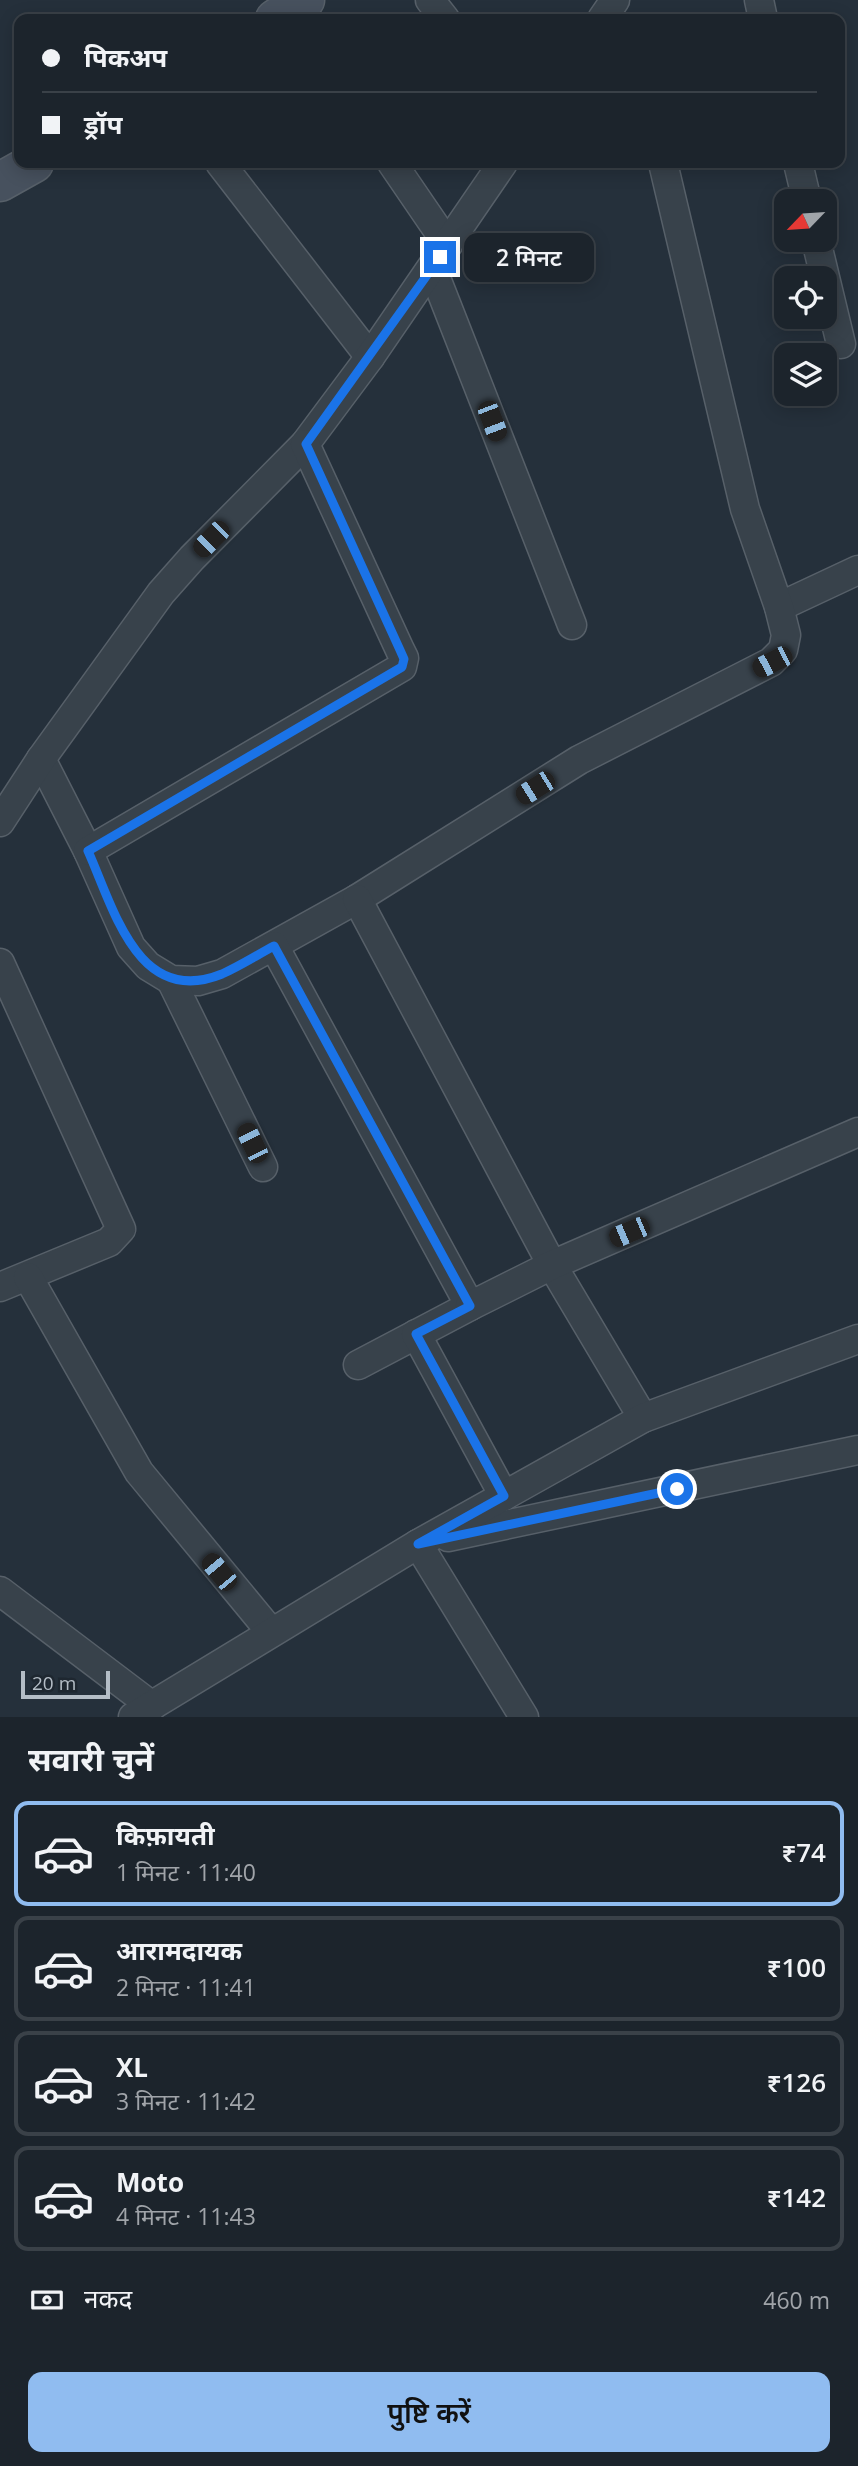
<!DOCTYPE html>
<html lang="hi">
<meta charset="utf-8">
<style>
body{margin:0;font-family:"Open Sans","Noto Sans Devanagari",sans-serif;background:#293038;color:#f1f3f6;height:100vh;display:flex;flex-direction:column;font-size:26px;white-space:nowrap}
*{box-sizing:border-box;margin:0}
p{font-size:23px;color:#a0a4a9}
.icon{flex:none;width:38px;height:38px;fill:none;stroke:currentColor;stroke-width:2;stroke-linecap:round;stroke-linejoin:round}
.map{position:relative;height:1717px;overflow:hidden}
.drawer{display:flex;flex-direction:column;background:#1c242c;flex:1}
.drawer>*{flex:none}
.hud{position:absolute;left:14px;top:14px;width:831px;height:154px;border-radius:14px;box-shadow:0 4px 18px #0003,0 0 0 2px #3a4148;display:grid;align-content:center;height:154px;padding:0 28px;background:#1c242c}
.needle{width:46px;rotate:245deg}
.tools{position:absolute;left:774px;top:189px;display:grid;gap:14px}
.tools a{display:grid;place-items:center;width:63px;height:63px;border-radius:14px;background:#1c242c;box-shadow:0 4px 18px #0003,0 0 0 2px #3a4148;font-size:35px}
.scale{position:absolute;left:21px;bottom:18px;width:89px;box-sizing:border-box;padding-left:7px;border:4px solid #b4bdc6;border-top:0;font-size:19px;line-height:24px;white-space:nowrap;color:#b4bdc6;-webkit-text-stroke:5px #1e2730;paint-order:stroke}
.end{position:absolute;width:32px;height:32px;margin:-16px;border:9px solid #1a73e8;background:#fff;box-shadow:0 0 0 4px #fff}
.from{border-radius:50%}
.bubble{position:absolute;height:49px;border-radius:14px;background:#1c242c;box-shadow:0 4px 18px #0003,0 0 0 2px #3a4148;font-size:23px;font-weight:600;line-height:49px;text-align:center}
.car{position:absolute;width:21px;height:42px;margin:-21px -10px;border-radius:9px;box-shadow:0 0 5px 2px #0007;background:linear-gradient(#222 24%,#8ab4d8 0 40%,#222 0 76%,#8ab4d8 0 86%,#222 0)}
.hud b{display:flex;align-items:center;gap:24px;height:66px;font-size:26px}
.hud b+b{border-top:2px solid #3a4148}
.hud i{width:18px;height:18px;background:#f1f3f6}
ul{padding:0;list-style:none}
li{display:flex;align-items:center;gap:21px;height:105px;margin:0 14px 10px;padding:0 14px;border:4px solid #3a4148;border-radius:14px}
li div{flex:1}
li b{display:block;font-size:26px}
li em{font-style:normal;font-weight:600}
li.selected{border-color:#90bcf0}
li>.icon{width:63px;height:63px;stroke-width:1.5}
h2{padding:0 28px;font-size:32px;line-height:84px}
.pay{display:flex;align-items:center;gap:18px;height:77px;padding:0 28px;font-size:26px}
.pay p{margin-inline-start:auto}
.button{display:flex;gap:14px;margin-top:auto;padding:14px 28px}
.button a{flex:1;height:80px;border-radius:14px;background:#90bcf0;color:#111;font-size:28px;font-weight:600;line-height:80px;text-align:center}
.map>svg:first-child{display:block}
</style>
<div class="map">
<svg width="858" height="1717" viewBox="0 0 858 1717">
<rect width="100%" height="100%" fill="#25303b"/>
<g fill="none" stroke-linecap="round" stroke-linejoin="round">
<defs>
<g id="minor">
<polyline points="430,0 445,19"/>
<polyline points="759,0 763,19"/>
<polyline points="602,19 615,0"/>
<polyline points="220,163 370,357"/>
<polyline points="392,163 448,245"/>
<polyline points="798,163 807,201"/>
<polyline points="816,240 841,344"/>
<polyline points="432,268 572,625"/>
<polyline points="779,607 858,570"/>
<polyline points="41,759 88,851 131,947 148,966 171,980 198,981 222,974 357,899 579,760 771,662 783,650 786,635 779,607 745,509 663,163"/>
<polyline points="0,822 41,759 161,593 192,558 305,444 370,357 503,163"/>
<polyline points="88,851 402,667 404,658 400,650 305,444"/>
<polyline points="357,899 552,1265 643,1418"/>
<polyline points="274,946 470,1306 358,1365"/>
<polyline points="0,963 121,1229 109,1242 0,1287"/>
<polyline points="171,980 263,1167"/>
<polyline points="28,1277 139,1472 271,1632"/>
<polyline points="470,1306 552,1265 858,1132"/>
<polyline points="416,1334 504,1496"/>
<polyline points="448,1537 858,1450"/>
<polyline points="418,1544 643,1418 858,1339"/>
<polyline points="0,1591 152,1706"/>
<polyline points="133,1717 418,1544 524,1717"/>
</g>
<g id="secondary">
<polyline points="275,19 305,0"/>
<polyline points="0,182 34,163"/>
</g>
</defs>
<use href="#minor" stroke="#576069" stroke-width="31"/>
<use href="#secondary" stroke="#576069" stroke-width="41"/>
<use href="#minor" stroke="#38424b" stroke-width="28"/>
<use href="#secondary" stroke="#47515e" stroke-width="38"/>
</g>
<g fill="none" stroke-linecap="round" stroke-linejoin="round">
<path stroke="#1a73e8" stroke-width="9" d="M440 257 306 444 400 650 404 659 402 667 88 851C114 909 138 1008 222 974 240 966 257 955 274 946L470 1306 416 1334 504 1496 418 1544 677 1489"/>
</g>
</svg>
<div class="tools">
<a><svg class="needle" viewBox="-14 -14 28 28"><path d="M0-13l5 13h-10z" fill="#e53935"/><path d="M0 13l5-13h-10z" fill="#a0a4a9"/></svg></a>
<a><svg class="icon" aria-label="locate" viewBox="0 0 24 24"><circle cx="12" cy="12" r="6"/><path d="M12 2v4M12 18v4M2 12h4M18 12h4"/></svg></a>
<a><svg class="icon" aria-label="layers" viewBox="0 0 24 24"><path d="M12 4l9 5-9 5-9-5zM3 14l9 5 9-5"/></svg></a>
</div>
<div class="scale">20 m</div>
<i class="end from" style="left:677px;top:1489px"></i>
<i class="end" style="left:440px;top:257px"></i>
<div class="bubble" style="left:464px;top:233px;width:130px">2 मिनट</div>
<i class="car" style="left:492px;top:421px;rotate:159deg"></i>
<i class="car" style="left:211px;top:539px;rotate:225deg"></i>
<i class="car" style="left:772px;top:662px;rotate:243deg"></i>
<i class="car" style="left:535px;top:788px;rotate:238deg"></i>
<i class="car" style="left:252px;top:1143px;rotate:334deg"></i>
<i class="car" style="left:629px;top:1232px;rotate:247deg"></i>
<i class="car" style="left:219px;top:1572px;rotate:320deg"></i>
<div class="hud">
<b><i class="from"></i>पिकअप</b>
<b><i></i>ड्रॉप</b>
</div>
</div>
<section class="drawer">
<h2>सवारी चुनें</h2>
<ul>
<li class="selected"><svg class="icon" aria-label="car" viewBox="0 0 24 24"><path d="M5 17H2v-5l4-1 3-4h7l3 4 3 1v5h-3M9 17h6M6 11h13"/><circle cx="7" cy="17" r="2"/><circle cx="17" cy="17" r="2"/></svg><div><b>किफ़ायती</b><p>1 मिनट · 11:40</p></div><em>₹74</em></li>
<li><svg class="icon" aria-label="car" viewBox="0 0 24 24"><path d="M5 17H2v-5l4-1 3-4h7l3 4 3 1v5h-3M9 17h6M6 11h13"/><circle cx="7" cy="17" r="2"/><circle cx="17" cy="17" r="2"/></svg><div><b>आरामदायक</b><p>2 मिनट · 11:41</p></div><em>₹100</em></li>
<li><svg class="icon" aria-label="car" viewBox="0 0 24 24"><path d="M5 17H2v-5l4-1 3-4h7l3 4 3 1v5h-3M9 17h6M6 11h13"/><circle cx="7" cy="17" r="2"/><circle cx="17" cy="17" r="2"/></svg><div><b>XL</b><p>3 मिनट · 11:42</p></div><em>₹126</em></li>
<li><svg class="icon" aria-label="car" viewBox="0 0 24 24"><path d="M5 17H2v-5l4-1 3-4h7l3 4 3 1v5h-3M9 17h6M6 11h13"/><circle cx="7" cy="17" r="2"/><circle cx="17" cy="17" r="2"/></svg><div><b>Moto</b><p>4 मिनट · 11:43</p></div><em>₹142</em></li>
</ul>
<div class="pay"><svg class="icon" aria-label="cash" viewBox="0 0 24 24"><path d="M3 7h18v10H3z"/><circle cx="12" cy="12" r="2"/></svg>नकद<p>460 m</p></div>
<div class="button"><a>पुष्टि करें</a></div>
</section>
